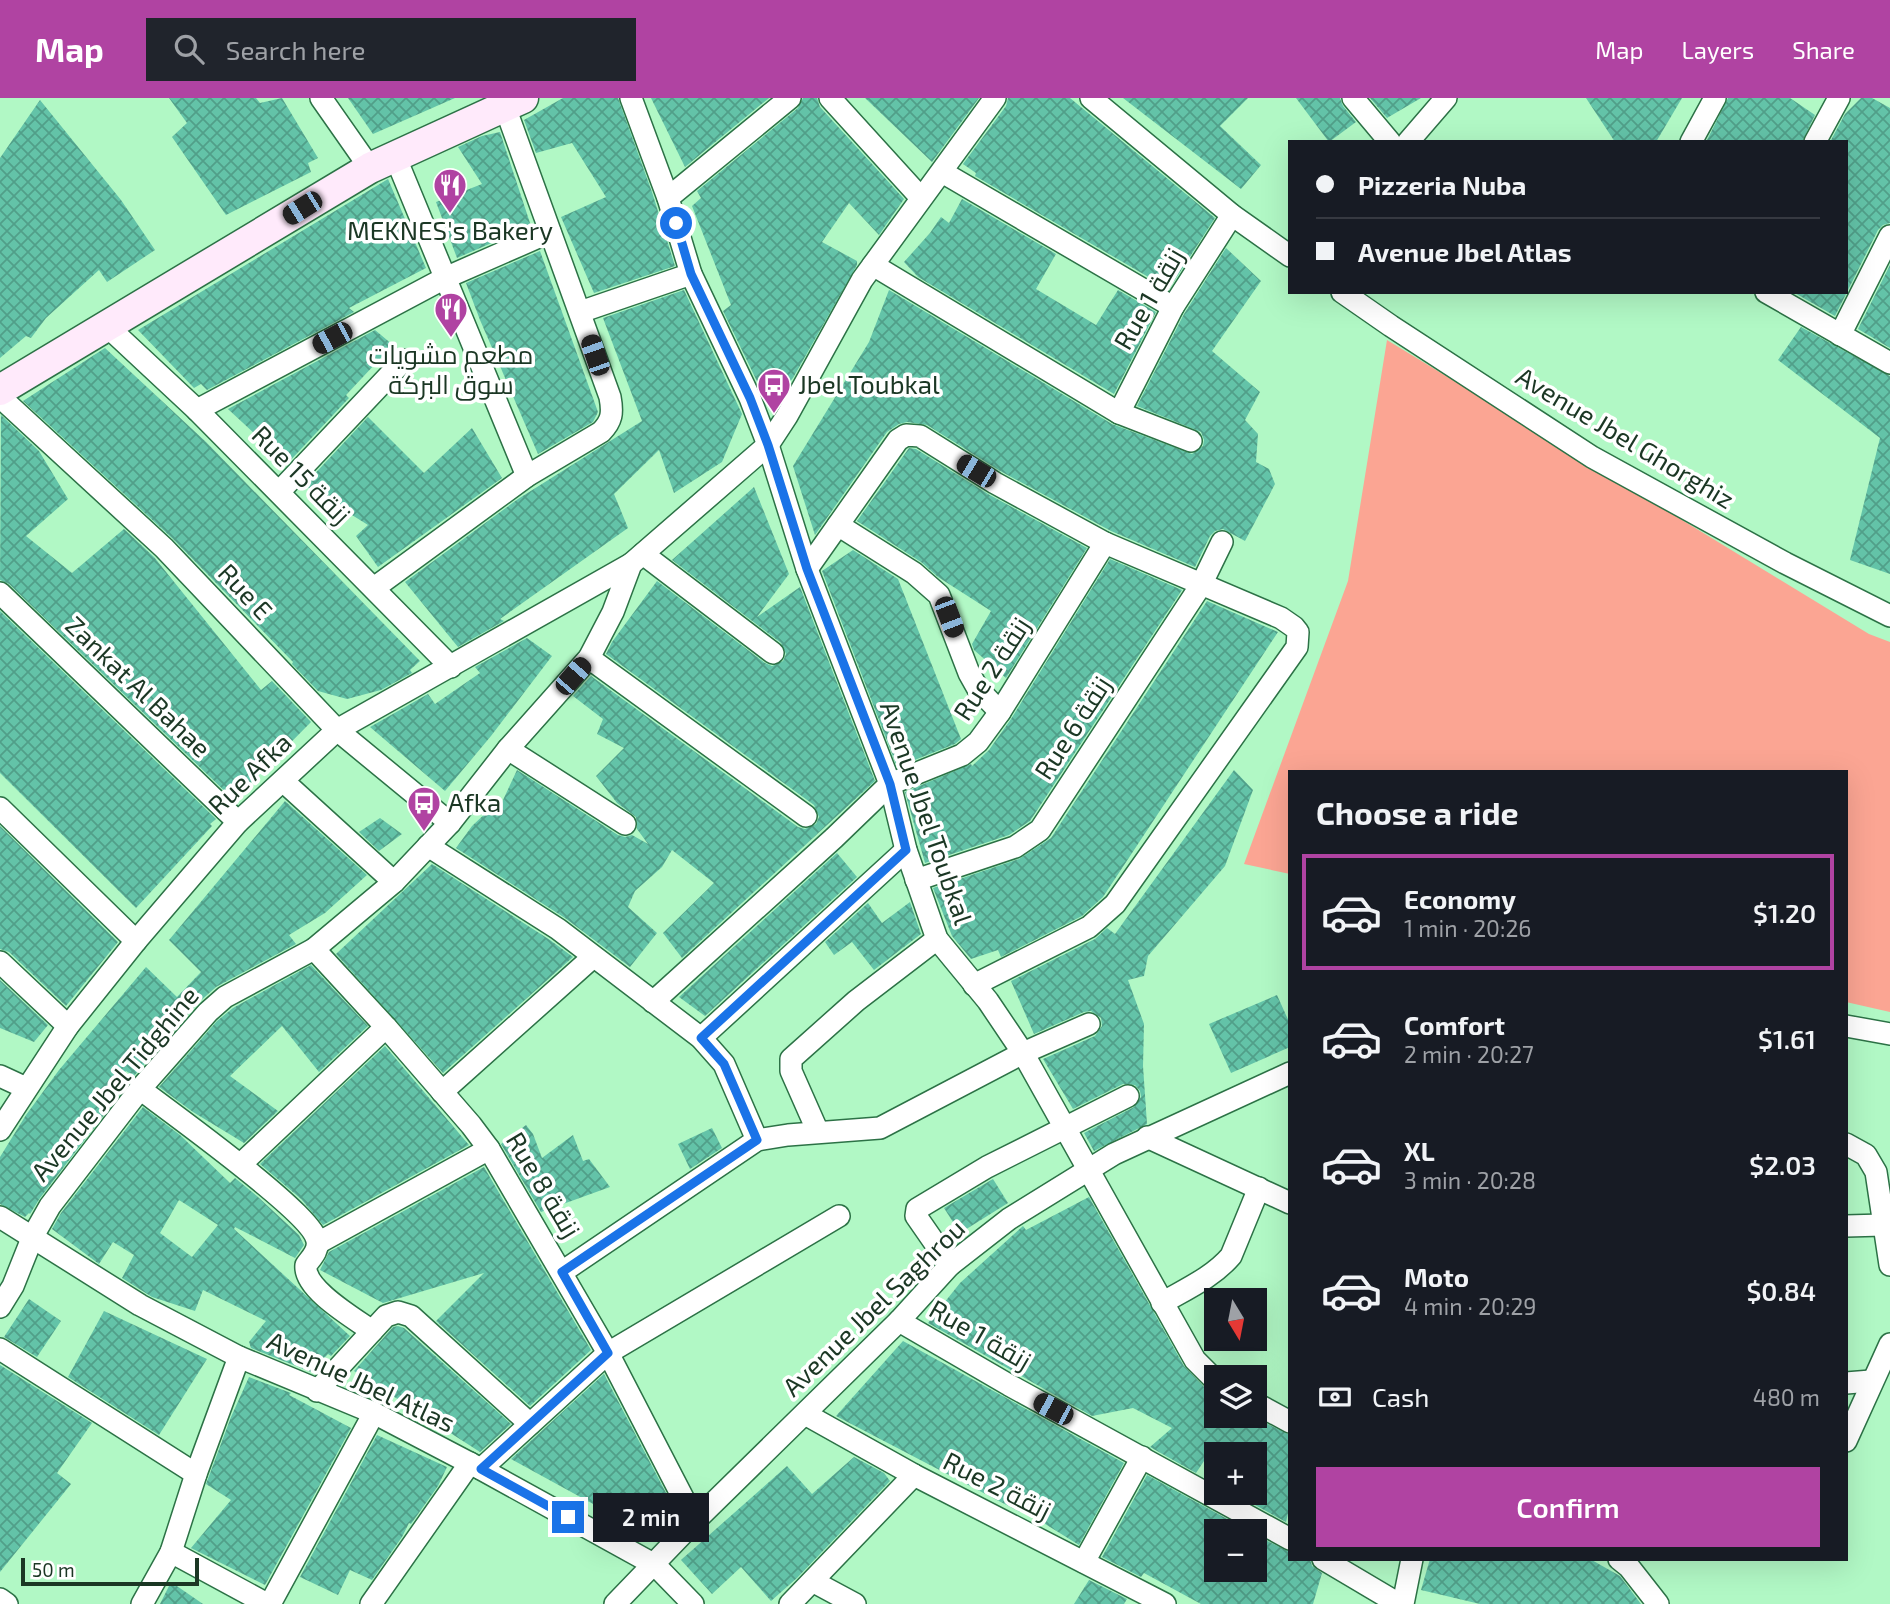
<!DOCTYPE html>
<meta charset="utf-8">
<style>
body{margin:0;font-family:"Exo 2",Cairo,sans-serif;background:#20242c;color:#f1f3f6;height:100vh;display:flex;flex-direction:column;font-size:26px;white-space:nowrap}
*{box-sizing:border-box;margin:0}
p{font-size:23px;color:#9ea1a6}
.icon{flex:none;width:38px;height:38px;fill:none;stroke:currentColor;stroke-width:2;stroke-linecap:round;stroke-linejoin:round}
.map{position:relative;flex:1;overflow:hidden}
.sheet{position:absolute;left:1288px;top:672px;width:560px;height:791px;display:flex;flex-direction:column;background:#171b24;border-radius:0px;box-shadow:0 7px 28px #0002}
.sheet>*{flex:none}
.hud{position:absolute;left:1288px;top:42px;width:560px;height:154px;border-radius:0px;box-shadow:0 7px 28px #0002;display:grid;align-content:center;height:154px;padding:0 28px;background:#171b24}
.needle{width:46px;rotate:170deg}
.fabs{position:absolute;left:1204px;top:1190px;display:grid;gap:14px}
.fabs a{display:grid;place-items:center;width:63px;height:63px;border-radius:0px;background:#171b24;box-shadow:0 7px 28px #0002;font-size:35px}
.scale{position:absolute;left:21px;bottom:18px;width:178px;box-sizing:border-box;padding-left:7px;border:4px solid #1b3724;border-top:0;font-size:19px;line-height:24px;white-space:nowrap;color:#1b3724;-webkit-text-stroke:5px #fff;paint-order:stroke}
.end{position:absolute;width:32px;height:32px;margin:-16px;border:9px solid #1a73e8;background:#fff;box-shadow:0 0 0 4px #fff}
.from{border-radius:50%}
.bubble{position:absolute;height:49px;border-radius:0px;background:#171b24;box-shadow:0 7px 28px #0002;font-size:23px;font-weight:600;line-height:49px;text-align:center}
.car{position:absolute;width:21px;height:42px;margin:-21px -10px;border-radius:9px;box-shadow:0 0 5px 2px #0007;background:linear-gradient(#222 24%,#8ab4d8 0 40%,#222 0 76%,#8ab4d8 0 86%,#222 0)}
.hud b{display:flex;align-items:center;gap:24px;height:66px;font-size:26px}
.hud b+b{border-top:2px solid #363941}
.hud i{width:18px;height:18px;background:#f1f3f6}
ul{padding:0;list-style:none}
li{display:flex;align-items:center;gap:21px;height:116px;margin:0 14px 10px;padding:0 14px;border:4px solid transparent;border-radius:0px}
li div{flex:1}
li b{display:block;font-size:26px}
li em{font-style:normal;font-weight:600}
li.current{border-color:#b043a2}
li>.icon{width:63px;height:63px;stroke-width:1.5}
h2{padding:0 28px;font-size:32px;line-height:84px}
.pay{display:flex;align-items:center;gap:18px;height:77px;padding:0 28px;font-size:26px}
.pay p{margin-inline-start:auto}
.button{display:flex;gap:14px;margin-top:auto;padding:14px 28px}
.button a{flex:1;height:80px;border-radius:0px;background:#b043a2;color:#fff;font-size:28px;font-weight:600;line-height:80px;text-align:center}
header{display:flex;align-items:center;gap:42px;box-sizing:border-box;height:98px;padding:0 35px;background:#b043a2;color:#fff}
header strong{font-size:33px}
nav{display:flex;gap:38px;margin-inline-start:auto;font-size:24px}
.search{width:490px;height:63px;background:#20242c;display:flex;align-items:center;gap:18px;box-sizing:border-box;padding:0 24px;border-radius:0px;color:#9ea1a6;font-size:26px}
.map>svg:first-child{display:block}
</style>
<header>
<strong>Map</strong>
<div class="search"><svg class="icon" aria-label="search" viewBox="0 0 24 24"><circle cx="10" cy="10" r="6"/><path d="M15 15l6 6"/></svg>Search here</div>
<nav><a>Map</a><a>Layers</a><a>Share</a></nav>
</header>
<div class="map">
<svg width="1890" height="1506" viewBox="0 0 1890 1506">
<defs>
<pattern id="building-cross-hatch" width="8" height="8" patternUnits="userSpaceOnUse" patternTransform="scale(1.75)"><rect width="8" height="8" fill="#63c3a8"/><path d="M0 0l8 8M0 8l8-8" fill="none" stroke="#519f89"/></pattern>
</defs>
<rect width="100%" height="100%" fill="#b1f8c5"/>
<polygon fill="#fba593" points="1387,242 1869,536 1890,544 1890,914 1846,904 1846,674 1290,674 1290,776 1244,766 1348,483"/>
<g fill="url(#building-cross-hatch)" fill-rule="evenodd">
<polygon points="169,0 256,0 260,5 282,0 318,60 308,65 311,74 226,117 172,39 187,25"/>
<polygon points="348,0 455,0 373,36"/>
<polygon points="563,0 618,0 652,94 675,168 594,195 561,119 606,99 572,45 536,55 524,22"/>
<polygon points="651,0 769,0 685,69"/>
<polygon points="803,0 817,0 820,9 904,101 879,137 849,105 822,144 857,163 857,167 793,280 769,308 723,213 731,207 692,108 701,100 697,93 798,10"/>
<polygon points="865,0 979,0 932,64"/>
<polygon points="1008,0 1070,0 1215,120 1169,191 975,78 976,75 963,66 1006,8"/>
<polygon points="1123,0 1248,0 1220,28 1261,67 1241,91"/>
<polygon points="1296,0 1340,0 1343,8 1356,24 1329,44"/>
<polygon points="1370,0 1421,0 1387,20"/>
<polygon points="1586,0 1682,0 1656,44 1615,44"/>
<polygon points="1728,0 1790,0 1815,17 1802,44 1706,44"/>
<polygon points="1861,0 1872,0 1890,10 1890,125 1883,127 1878,132 1835,218 1793,194 1846,194 1846,44 1830,44 1845,16"/>
<polygon points="40,2 121,102 155,152 107,184 99,172 46,220 31,240 26,238 0,260 0,60"/>
<polygon points="500,34 531,128 457,160 436,104 482,86 458,49 482,38"/>
<polygon points="388,81 426,170 349,210 354,214 207,292 201,286 194,290 138,232"/>
<polygon points="962,101 1056,156 1036,191 1096,227 1118,192 1156,214 1114,296 918,179 904,164 930,135 941,119 949,125"/>
<polygon points="1226,150 1261,183 1212,253 1260,294 1245,322 1258,336 1256,364 1269,371 1275,386 1245,443 1223,431 1215,433 1210,438 1195,469 1111,433 1002,374 927,327 907,324 899,326 887,334 815,437 793,368 869,244 889,192 1112,326 1192,356 1203,348 1204,342 1201,334 1137,308 1184,216"/>
<polygon points="540,153 598,314 593,324 538,356 480,222 466,185"/>
<polygon points="1890,167 1890,250 1858,231"/>
<polygon points="684,192 742,316 722,364 674,395 659,352 614,396 628,430 500,521 504,523 458,549 405,484 518,401 642,323 603,220"/>
<polygon points="1801,229 1890,278 1890,476 1850,462 1880,340 1778,262"/>
<polygon points="375,232 393,247 346,297 349,300 287,366 228,311"/>
<polygon points="105,250 206,344 420,563 410,572 412,575 381,592 347,601 318,593 292,566 293,564 173,441 23,303"/>
<polygon points="1,317 39,353 68,401 26,438 72,475 124,431 154,459 261,592 272,583 311,624 234,702 9,486 0,482"/>
<polygon points="368,319 424,375 472,330 502,380 378,469 356,438 368,427 307,389 309,387 307,384"/>
<polygon points="909,350 916,351 988,396 1087,450 1006,580 974,552 972,546 991,513 938,479 921,464 857,423"/>
<polygon points="754,389 789,476 757,519 800,489 875,683 682,860 663,835 714,785 672,752 662,769 635,793 628,809 657,835 630,869 565,820 456,750 472,728 490,711 497,715 517,672 618,737 625,739 632,737 648,746 637,731 636,719 617,705 596,678 624,650 597,636 603,621 573,598 591,578 798,729 805,731 816,726 819,719 814,707 606,556 612,544 657,483 765,565 772,568 783,563 786,556 781,545 672,462"/>
<polygon points="853,452 898,481 961,641 955,646 897,669 822,473"/>
<polygon points="1110,461 1182,492 1030,723 1009,737 925,765 905,694 971,666 972,668 989,652 1011,621"/>
<polygon points="1207,503 1278,534 1103,799 1082,818 1001,859 998,852 971,861 952,838 933,790 1019,761 1051,740"/>
<polygon points="0,513 216,721 210,726 212,728 136,810 0,675"/>
<polygon points="527,540 552,558 491,638 445,693 370,629 428,596 435,606 480,575 475,569"/>
<polygon points="1234,672 1253,692 1225,768 1148,858 1144,878 1128,882 1144,926 1143,968 1147,1026 1094,1053 1084,1035 1134,1009 1141,999 1140,993 1135,987 1123,986 1073,1011 1043,961 1095,938 1102,928 1101,920 1091,913 1084,914 1034,936 1011,883 1095,841 1107,830 1115,836"/>
<polygon points="285,703 367,777 325,815 289,837 296,846 216,889 198,905 134,978 126,973 120,980 127,987 40,1100 30,1116 29,1115 25,1119 0,1106 0,1059 26,1017 59,972 146,869 177,899 201,874 169,842"/>
<polygon points="380,720 402,736 379,753 359,734"/>
<polygon points="0,728 118,844 66,908 9,854 0,851"/>
<polygon points="837,755 857,779 705,918 679,899"/>
<polygon points="432,766 550,842 573,859 443,975 336,856"/>
<polygon points="910,804 921,836 874,872 852,844 834,857 825,844 868,805 882,825"/>
<polygon points="311,867 368,928 319,974 282,928 230,978 278,1013 244,1045 193,1014 159,989 217,923 233,910"/>
<polygon points="0,882 48,927 34,944 0,930"/>
<polygon points="1277,897 1290,926 1290,949 1231,975 1209,926"/>
<polygon points="385,948 469,1047 323,1127 301,1101 260,1066"/>
<path d="M143 1009 180 1037 230 1085 235 1080 258 1099 299 1137 304 1147 295 1160 235 1129 234 1131 350 1238 331 1258 328 1256 311 1274 251 1250 249 1244 266 1223 203 1192 195 1213 152 1199 122 1180 134 1157 113 1144 99 1166 52 1131 61 1115ZM179 1102 218 1127 192 1159 160 1135Z"/>
<polygon points="526,1027 533,1036 542,1060 573,1037 583,1063 589,1061 610,1089 541,1114 501,1046"/>
<polygon points="712,1030 722,1050 690,1071 678,1046"/>
<polygon points="484,1069 591,1252 530,1308 436,1223 484,1175 383,1205 320,1172 329,1154"/>
<polygon points="993,1081 1008,1105 960,1135 944,1110"/>
<polygon points="1089,1099 1184,1268 1207,1292 1216,1296 1216,1318 1251,1318 1290,1337 1290,1407 1286,1424 1233,1395 1255,1395 1255,1356 1228,1356 1214,1348 1196,1375 1150,1349 1172,1330 1133,1310 1092,1318 928,1225 960,1185 1023,1128 1026,1132"/>
<polygon points="29,1201 61,1223 37,1259 4,1239"/>
<polygon points="104,1213 207,1261 159,1337 68,1279"/>
<polygon points="398,1228 404,1230 511,1326 480,1354 354,1273 393,1229"/>
<polygon points="903,1243 1124,1365 1079,1447 1021,1411 1020,1414 836,1318"/>
<polygon points="0,1267 92,1325 57,1375 71,1386 0,1474"/>
<polygon points="604,1276 676,1414 668,1429 655,1406 635,1429 511,1361"/>
<polygon points="249,1279 291,1295 289,1297 351,1330 265,1487 191,1450 231,1402 206,1386 231,1319"/>
<polygon points="377,1337 447,1369 438,1388 411,1426 409,1425 402,1439 372,1482 350,1472 338,1497 300,1479"/>
<polygon points="854,1359 884,1375 890,1383 797,1480 771,1503 741,1469 712,1496 681,1462 787,1368 812,1396"/>
<polygon points="1147,1377 1249,1433 1216,1433 1216,1472 1255,1472 1255,1437 1290,1454 1290,1461 1310,1461 1312,1468 1322,1475 1313,1506 1201,1506 1144,1475 1141,1479 1102,1459"/>
<polygon points="1430,1461 1590,1461 1620,1478 1641,1506 1480,1506 1421,1492"/>
<polygon points="1089,1482 1127,1501 1124,1506 1074,1506"/>
<polygon points="171,1484 203,1506 160,1506"/>
</g>
<g fill="none" stroke-linecap="round" stroke-linejoin="round">
<defs>
<g id="street">
<polyline points="321,0 370,70"/>
<polyline points="631,0 668,100 691,176 750,300 768,347 807,471 890,686 906,752 937,841 988,903 1023,955 1195,1262 1216,1283"/>
<polyline points="830,0 921,100"/>
<polyline points="1091,0 1232,117 1290,158"/>
<polyline points="1353,0 1390,44"/>
<polyline points="1408,44 1446,0"/>
<polyline points="1691,44 1715,0"/>
<polyline points="1815,44 1839,0"/>
<polyline points="395,58 527,378"/>
<polyline points="942,74 1173,209"/>
<polyline points="668,100 790,0"/>
<polyline points="873,167 1119,315 1191,343"/>
<polyline points="1342,194 1391,228 1592,359 1785,465 1890,518"/>
<polyline points="1766,194 1890,265"/>
<polyline points="580,214 691,176"/>
<polyline points="108,229 197,312 451,569"/>
<polyline points="1840,237 1890,138"/>
<polyline points="0,299 164,450 337,632 450,725"/>
<polyline points="197,312 445,180 550,134"/>
<polyline points="1119,315 1173,209 1232,117"/>
<polyline points="279,394 404,262"/>
<polyline points="838,427 914,475 939,497 969,575 978,591 1000,614"/>
<polyline points="643,456 773,555"/>
<polyline points="807,471 898,342 906,337 920,338 995,385 1105,445 1281,520 1294,529 1298,534 1297,549 1115,806 1089,829 974,887"/>
<path d="M374 490 527 378 601 334C612 323 613 315 610 299L505 9"/>
<polyline points="0,495 238,724"/>
<polyline points="589,560 806,718"/>
<polyline points="508,651 625,726"/>
<polyline points="283,683 394,784"/>
<polyline points="0,710 136,843"/>
<polyline points="428,748 558,831 701,940 724,966 757,1042"/>
<polyline points="916,782 1015,749 1040,732 1201,487 1222,444"/>
<polyline points="314,851 386,929 471,1027 489,1051 608,1255 695,1423"/>
<polyline points="0,864 68,928"/>
<polyline points="653,904 834,740 890,686 962,657 978,644 1000,614 1105,445"/>
<polyline points="1846,928 1890,936"/>
<polyline points="701,940 906,752"/>
<polyline points="0,978 26,990"/>
<path d="M140 991C169 1013 313 1116 317 1143 319 1153 311 1160 306 1167 303 1191 354 1220 372 1233"/>
<polyline points="442,994 593,859"/>
<polyline points="0,1032 68,928 136,843 238,724 337,632 631,466"/>
<polyline points="818,1034 791,973 791,961 856,903 937,841"/>
<polyline points="1147,1039 1290,1105"/>
<polyline points="1846,1046 1866,1057 1876,1074 1890,1167"/>
<polyline points="241,1066 386,929"/>
<polyline points="0,1119 140,1207 180,1228 239,1259 374,1315 481,1371 655,1467 693,1506"/>
<polyline points="1846,1128 1883,1127"/>
<polyline points="318,1145 489,1051"/>
<polyline points="950,1167 916,1118 917,1111 987,1069 1128,998"/>
<polyline points="562,1174 757,1042 788,1037 880,1030 1023,955 1089,926"/>
<path d="M1162 1205C1186 1191 1213 1179 1231 1158L1259 1090"/>
<polyline points="0,1209 13,1188 33,1138 50,1108 140,991 208,914 225,899 314,851 394,784 450,725 508,651 589,560 613,514 631,466 768,347 787,318 862,182 995,0"/>
<polyline points="899,1223 1009,1287 1290,1441"/>
<polyline points="0,1251 196,1376"/>
<polyline points="1846,1285 1871,1283"/>
<polyline points="317,1293 386,1218 398,1214 411,1218 530,1326"/>
<polyline points="1255,1305 1290,1324"/>
<polyline points="805,1316 914,1377 1165,1506"/>
<polyline points="1846,1343 1890,1246"/>
<polyline points="481,1371 608,1255 839,1118"/>
<polyline points="171,1454 267,1506"/>
<polyline points="1323,1461 1399,1506"/>
<polyline points="1619,1461 1629,1469 1658,1506"/>
<polyline points="1084,1464 1142,1359"/>
<polyline points="814,1484 855,1506"/>
<polyline points="0,1501 7,1506"/>
<polyline points="142,1506 171,1454 196,1376 239,1259"/>
<polyline points="270,1506 374,1315"/>
<polyline points="371,1506 470,1365"/>
<polyline points="615,1506 695,1423 899,1223 950,1167 1009,1121 1114,1056 1290,975"/>
<polyline points="790,1506 914,1377"/>
<polyline points="1403,1506 1412,1461"/>
</g>
<polyline id="secondary" points="0,292 370,70 523,0"/>
</defs>
<use href="#street" stroke="#2c7246" stroke-width="24"/>
<use href="#secondary" stroke="#2c7246" stroke-width="33"/>
<use href="#street" stroke="#fff" stroke-width="21"/>
<use href="#secondary" stroke="#ffeafb" stroke-width="30"/>
</g>
<g fill="none" stroke-linecap="round" stroke-linejoin="round">
<polyline stroke="#1a73e8" stroke-width="9" points="568,1419 481,1371 608,1255 562,1174 757,1042 724,966 701,940 906,752 890,686 807,471 768,347 750,300 691,176 676,125"/>
</g>
<defs>
<symbol id="restaurant-pin" viewBox="-11 -11 22 30"><path d="M0 17L-7.5 6A9.5 9.5 0 1 1 7.5 6Z" fill="#b043a2" stroke="#fff"/><path d="M-5-6h1v4h1v-4h1v4h1v-4h1v5L-1.5 .5V6h-2V.5L-5-1ZM5-6V6H3V1.5H1.5Q1.5-4 5-6Z" fill="#fff"/></symbol>
<symbol id="bus-pin" viewBox="-11 -11 22 30"><path d="M0 17L-7.5 6A9.5 9.5 0 1 1 7.5 6Z" fill="#b043a2" stroke="#fff"/><path d="M-5-6H5V4H4V6H2V4H-2V6H-4V4H-5ZM-3.5-4V0h7V-4ZM-3.5 1.2v1.5H-2V1.2ZM2 1.2v1.5H3.5V1.2Z" fill="#fff"/></symbol>
</defs>
<g fill-rule="evenodd">
<use href="#restaurant-pin" x="431" y="68" width="38" height="52"/>
<use href="#restaurant-pin" x="432" y="192" width="38" height="52"/>
<use href="#bus-pin" x="755" y="268" width="38" height="52"/>
<use href="#bus-pin" x="405" y="686" width="38" height="52"/>
</g>
<g text-anchor="middle" stroke-width="7" stroke-linejoin="round" paint-order="stroke">
<g font-size="26" fill="#1b3724" stroke="#fff">
<text x="450" y="142">MEKNES's Bakery</text>
<text x="451" y="266">مطعم مشويات<tspan x="451" dy="30">سوق البركة</tspan></text>
<text x="798" y="296" text-anchor="start">Jbel Toubkal</text>
<text x="448" y="714" text-anchor="start">Afka</text>
</g>
<g font-size="26" fill="#1b3724" stroke="#fff">
<text transform="translate(1149 201) rotate(-60)" y="9">Rue 1 زنقة</text>
<text transform="translate(1625 340) rotate(31)" y="9">Avenue Jbel Ghorghiz</text>
<text transform="translate(301 377) rotate(45)" y="9">Rue 15 زنقة</text>
<text transform="translate(245 494) rotate(47)" y="9">Rue E</text>
<text transform="translate(992 571) rotate(-57)" y="9">Rue 2 زنقة</text>
<text transform="translate(138 589) rotate(44)" y="9">Zankat Al Bahae</text>
<text transform="translate(1073 630) rotate(-57)" y="9">Rue 6 زنقة</text>
<text transform="translate(250 676) rotate(-44)" y="9">Rue Afka</text>
<text transform="translate(926 715) rotate(71)" y="9">Avenue Jbel Toubkal</text>
<text transform="translate(115 986) rotate(-50)" y="9">Avenue Jbel Tidghine</text>
<text transform="translate(543 1087) rotate(59)" y="9">Rue 8 زنقة</text>
<text transform="translate(874 1210) rotate(-44)" y="9">Avenue Jbel Saghrou</text>
<text transform="translate(980 1237) rotate(30)" y="9">Rue 1 زنقة</text>
<text transform="translate(361 1284) rotate(25)" y="9">Avenue Jbel Atlas</text>
<text transform="translate(997 1388) rotate(27)" y="9">Rue 2 زنقة</text>
</g>
</g>
</svg>
<div class="fabs">
<a><svg class="needle" viewBox="-14 -14 28 28"><path d="M0-13l5 13h-10z" fill="#e53935"/><path d="M0 13l5-13h-10z" fill="#9ea1a6"/></svg></a>
<a><svg class="icon" aria-label="layers" viewBox="0 0 24 24"><path d="M12 4l9 5-9 5-9-5zM3 14l9 5 9-5"/></svg></a>
<a>+</a>
<a>−</a>
</div>
<div class="scale">50 m</div>
<i class="end from" style="left:676px;top:125px"></i>
<i class="end" style="left:568px;top:1419px"></i>
<div class="bubble" style="left:593px;top:1395px;width:116px">2 min</div>
<i class="car" style="left:302px;top:110px;rotate:238deg"></i>
<i class="car" style="left:332px;top:240px;rotate:242deg"></i>
<i class="car" style="left:595px;top:257px;rotate:341deg"></i>
<i class="car" style="left:976px;top:373px;rotate:301deg"></i>
<i class="car" style="left:949px;top:519px;rotate:159deg"></i>
<i class="car" style="left:573px;top:578px;rotate:41deg"></i>
<i class="car" style="left:1053px;top:1311px;rotate:298deg"></i>
<div class="hud">
<b><i class="from"></i>Pizzeria Nuba</b>
<b><i></i>Avenue Jbel Atlas</b>
</div>
<section class="sheet">
<h2>Choose a ride</h2>
<ul>
<li class="current"><svg class="icon" aria-label="car" viewBox="0 0 24 24"><path d="M5 17H2v-5l4-1 3-4h7l3 4 3 1v5h-3M9 17h6M6 11h13"/><circle cx="7" cy="17" r="2"/><circle cx="17" cy="17" r="2"/></svg><div><b>Economy</b><p>1 min · 20:26</p></div><em>$1.20</em></li>
<li><svg class="icon" aria-label="car" viewBox="0 0 24 24"><path d="M5 17H2v-5l4-1 3-4h7l3 4 3 1v5h-3M9 17h6M6 11h13"/><circle cx="7" cy="17" r="2"/><circle cx="17" cy="17" r="2"/></svg><div><b>Comfort</b><p>2 min · 20:27</p></div><em>$1.61</em></li>
<li><svg class="icon" aria-label="car" viewBox="0 0 24 24"><path d="M5 17H2v-5l4-1 3-4h7l3 4 3 1v5h-3M9 17h6M6 11h13"/><circle cx="7" cy="17" r="2"/><circle cx="17" cy="17" r="2"/></svg><div><b>XL</b><p>3 min · 20:28</p></div><em>$2.03</em></li>
<li><svg class="icon" aria-label="car" viewBox="0 0 24 24"><path d="M5 17H2v-5l4-1 3-4h7l3 4 3 1v5h-3M9 17h6M6 11h13"/><circle cx="7" cy="17" r="2"/><circle cx="17" cy="17" r="2"/></svg><div><b>Moto</b><p>4 min · 20:29</p></div><em>$0.84</em></li>
</ul>
<div class="pay"><svg class="icon" aria-label="cash" viewBox="0 0 24 24"><path d="M3 7h18v10H3z"/><circle cx="12" cy="12" r="2"/></svg>Cash<p>480 m</p></div>
<div class="button"><a>Confirm</a></div>
</section>
</div>
